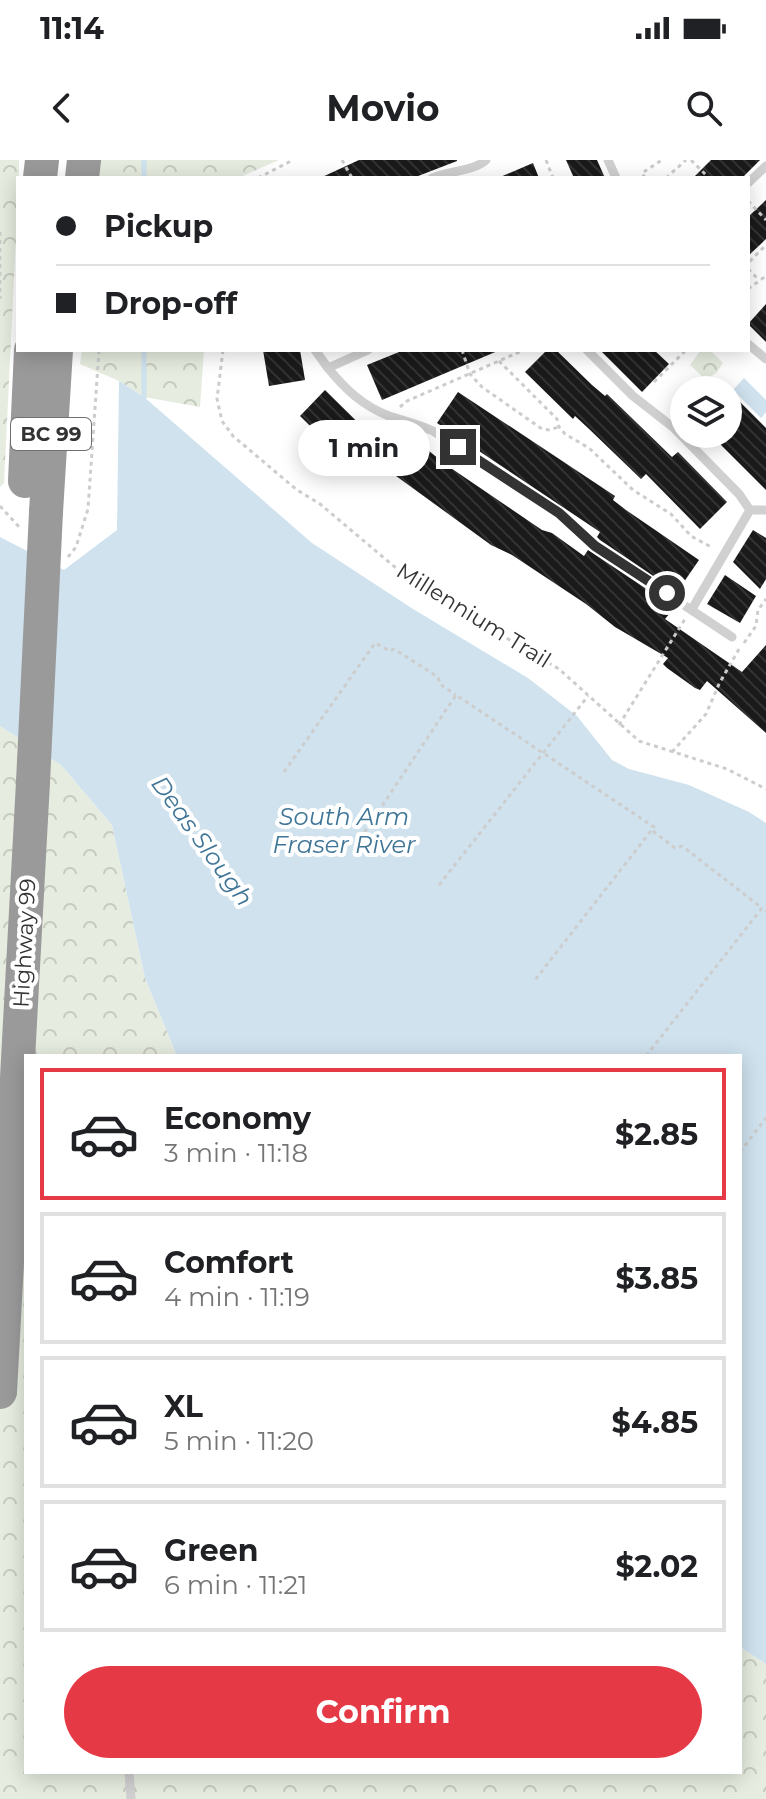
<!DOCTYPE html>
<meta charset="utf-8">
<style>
body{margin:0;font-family:Montserrat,sans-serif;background:#f2f2f2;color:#202124;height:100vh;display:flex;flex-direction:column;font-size:30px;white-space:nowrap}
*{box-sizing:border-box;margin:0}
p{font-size:26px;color:#757577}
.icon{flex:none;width:44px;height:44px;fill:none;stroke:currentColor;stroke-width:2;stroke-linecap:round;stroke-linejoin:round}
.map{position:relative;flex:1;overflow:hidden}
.drawer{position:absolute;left:24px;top:894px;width:718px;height:720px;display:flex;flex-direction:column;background:#fff;border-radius:0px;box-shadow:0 4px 20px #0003}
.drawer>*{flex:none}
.hud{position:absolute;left:16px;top:16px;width:734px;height:176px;border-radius:0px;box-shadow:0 4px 20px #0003;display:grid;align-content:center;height:176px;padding:0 40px;background:#fff}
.tools{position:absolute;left:670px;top:216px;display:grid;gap:16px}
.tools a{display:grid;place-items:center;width:72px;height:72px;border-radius:50%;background:#fff;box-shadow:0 4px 20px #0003;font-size:40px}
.end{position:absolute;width:36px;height:36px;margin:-18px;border:10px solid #333;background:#fff;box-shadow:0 0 0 4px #fff}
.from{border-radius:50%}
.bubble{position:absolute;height:56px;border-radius:28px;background:#fff;box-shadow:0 4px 20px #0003;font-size:26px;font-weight:700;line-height:56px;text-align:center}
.hud b{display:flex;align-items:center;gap:28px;height:76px;font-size:30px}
.hud b+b{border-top:2px solid #e0e0e0}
.hud i{width:20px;height:20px;background:#202124}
ul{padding:14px 0 0;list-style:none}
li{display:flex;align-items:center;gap:24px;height:132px;margin:0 16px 12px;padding:0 24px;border:4px solid #e0e0e0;border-radius:0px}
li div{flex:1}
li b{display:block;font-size:30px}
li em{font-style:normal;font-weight:700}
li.current{border-color:#e63946}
li>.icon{width:72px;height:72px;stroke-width:1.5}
.primary-button{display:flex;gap:16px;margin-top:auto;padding:16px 40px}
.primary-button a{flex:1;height:92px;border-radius:48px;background:#e63946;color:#fff;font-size:32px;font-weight:700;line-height:92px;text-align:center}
.status{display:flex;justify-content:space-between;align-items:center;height:56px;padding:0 40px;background:#fff;direction:ltr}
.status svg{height:22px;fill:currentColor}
header{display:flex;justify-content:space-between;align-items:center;height:104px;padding:0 40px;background:#fff;font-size:36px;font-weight:700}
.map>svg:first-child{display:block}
</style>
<div class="status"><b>11:14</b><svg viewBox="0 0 49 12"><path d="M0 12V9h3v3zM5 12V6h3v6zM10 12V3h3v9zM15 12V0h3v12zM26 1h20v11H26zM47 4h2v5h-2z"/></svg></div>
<header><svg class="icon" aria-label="back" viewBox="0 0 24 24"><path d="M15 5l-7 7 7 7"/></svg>Movio<svg class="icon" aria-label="search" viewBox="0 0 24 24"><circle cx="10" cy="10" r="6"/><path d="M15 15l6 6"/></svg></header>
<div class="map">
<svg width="766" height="1639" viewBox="0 0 766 1639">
<defs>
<pattern id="forest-crowns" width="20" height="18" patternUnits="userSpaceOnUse" patternTransform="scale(2)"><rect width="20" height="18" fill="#e6ecdf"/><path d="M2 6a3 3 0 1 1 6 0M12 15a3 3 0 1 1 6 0" fill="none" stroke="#c6cbc0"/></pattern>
<pattern id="building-back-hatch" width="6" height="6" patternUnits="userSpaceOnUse" patternTransform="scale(2)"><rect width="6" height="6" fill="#1a1a1a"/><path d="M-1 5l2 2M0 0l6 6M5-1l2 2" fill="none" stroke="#333"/></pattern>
</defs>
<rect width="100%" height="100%" fill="#fff"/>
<g fill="url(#forest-crowns)">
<polygon points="0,0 19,0 19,16 4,323 0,327"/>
<polygon points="99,0 279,0 238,18 98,18"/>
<polygon points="82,190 204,190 200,247 144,237 119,221 80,204"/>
<polygon points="701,190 710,190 723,203 717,212 706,220 690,205"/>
<polygon points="0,566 61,605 112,665 145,818 177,896 26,896 26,1612 740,1612 740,1487 766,1504 766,1639 0,1639"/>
</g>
<g fill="#cfe2ee">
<polygon points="744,218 766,240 766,252 761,258 733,230"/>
<polygon points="119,221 144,237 312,383 413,449 528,518 577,556 612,600 629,609 689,625 749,652 766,663 766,1504 740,1487 740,896 177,896 145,818 112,665 61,605 0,566 0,377 64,410 117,370"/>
</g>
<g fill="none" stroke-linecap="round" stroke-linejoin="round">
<g stroke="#cfe2ee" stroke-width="5">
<polyline points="144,18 144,0"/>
<polyline points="144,237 144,190"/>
</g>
</g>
<g fill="url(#building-back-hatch)">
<polygon points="359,0 457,0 457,1 413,18 320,18"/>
<polygon points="566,0 597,0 605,18 574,18"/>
<polygon points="711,0 760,0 742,18 693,18"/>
<polygon points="533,3 539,18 498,18"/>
<polygon points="766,40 766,79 748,96 748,57"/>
<polygon points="766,144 766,182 748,164"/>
<polygon points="263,190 300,190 305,220 269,226"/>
<polygon points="404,190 500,190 382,240 367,205"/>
<polygon points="547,190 556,190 592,225 605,236 607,234 672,297 678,292 727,342 700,369 646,314 641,319 588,268 575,256 573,259 525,212"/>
<polygon points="600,190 654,190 669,204 642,232"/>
<polygon points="325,230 394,298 408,278 418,282 445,304 542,370 552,373 584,396 588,390 669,444 665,450 670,453 665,459 742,512 766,485 766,573 707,521 700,530 695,528 667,508 663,504 668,498 615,467 586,444 512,395 491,385 370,297 356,311 300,256"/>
<polygon points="728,230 766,268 766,330 710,274 728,274"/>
<polygon points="458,232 615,336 613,340 626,350 699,400 677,432 600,380 597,377 600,372 437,263"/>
<polygon points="753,370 766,378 766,419 760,429 733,402"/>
<polygon points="725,415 756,436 740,463 707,444"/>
</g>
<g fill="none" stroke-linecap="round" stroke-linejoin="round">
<g stroke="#cdcdcd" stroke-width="3" stroke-dasharray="4 4" stroke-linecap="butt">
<polyline points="342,0 352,18"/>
<polyline points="546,0 553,18"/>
<polyline points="691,0 709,18"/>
<polyline points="258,18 293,0"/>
<polyline points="645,18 642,13 662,0"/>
<polyline points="666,18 686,0"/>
<polyline points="748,41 766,60"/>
<polyline points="0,72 0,139"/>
<polyline points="748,109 749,102 766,85"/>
<polyline points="748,109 758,119"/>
<polyline points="748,129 766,116"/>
<polyline points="223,190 217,239 222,261 233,276 297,330 320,344 415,424 559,509 639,581 727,609 766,629"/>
<polyline points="462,190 470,214 482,227 542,269 550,270 558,267"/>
<polyline points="499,201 557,259 559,267 565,274 589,288 633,330 671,354 691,376 713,388"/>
<polyline points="654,222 686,190"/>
<polyline points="400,247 407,241 524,190"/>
<polyline points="0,346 20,368"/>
<polyline points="68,397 76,387 88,349 99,190"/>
<polyline points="744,483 756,466 758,450 766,439"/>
<polyline points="619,565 685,459"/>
<polyline points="672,592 706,554 719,524 739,489"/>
<polyline points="284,612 375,483 390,491 394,489 438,517 440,524 456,535"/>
<polyline points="653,671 675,688 682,686 762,748"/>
<polyline points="360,679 456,535 654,667 535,820"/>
<polyline points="439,725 588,536"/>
<polyline points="646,896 762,748 766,751"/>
<polyline points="740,992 766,958"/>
</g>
<g stroke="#d0d0d0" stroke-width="9">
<polyline points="608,0 616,18"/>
<path d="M432 18C448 11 474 11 486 0"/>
<polyline points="748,23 766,6"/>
<polyline points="748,184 766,199"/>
<polyline points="315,190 328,208 368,190"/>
<polyline points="587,190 633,236 674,268 739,334 750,350"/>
<path d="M328 208C345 229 363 246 389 256 404 261 418 264 433 271L559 353 595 386 732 477"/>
<polyline points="692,449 750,350 766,350"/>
<polyline points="129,1612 131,1639"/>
</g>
<g stroke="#9a9a9a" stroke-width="34">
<polyline points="40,18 42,0"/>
<polyline points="82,18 84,0"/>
<polyline points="25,321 31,190"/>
<polyline points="46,352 56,190"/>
<polyline points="0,1232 33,622"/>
</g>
<polyline stroke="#9a9a9a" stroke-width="34" points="33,622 46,352"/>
</g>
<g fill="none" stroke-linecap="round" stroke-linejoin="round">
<polyline stroke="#333" stroke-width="10" points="458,287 559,353 595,386 667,433"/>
</g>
<g text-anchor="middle" stroke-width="8" stroke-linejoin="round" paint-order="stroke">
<rect fill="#fff" stroke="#707070" stroke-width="2" x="11" y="258" width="80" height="32" rx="6"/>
<g font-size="20" font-weight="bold" fill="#333">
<text x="51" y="281">BC 99</text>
</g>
<g font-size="22" fill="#333" stroke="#fff">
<text transform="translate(474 455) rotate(32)" y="8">Millennium Trail</text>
<text transform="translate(24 783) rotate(-87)" y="8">Highway 99</text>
</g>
<g font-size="24" font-style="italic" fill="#3f7597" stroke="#fff">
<text x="344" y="665">South Arm<tspan x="344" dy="28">Fraser River</tspan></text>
<text transform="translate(202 681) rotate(54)" y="8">Deas Slough</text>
</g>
</g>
</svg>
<div class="tools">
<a><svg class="icon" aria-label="layers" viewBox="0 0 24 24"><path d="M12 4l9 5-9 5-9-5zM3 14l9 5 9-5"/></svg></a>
</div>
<i class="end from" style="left:667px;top:433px"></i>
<i class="end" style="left:458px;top:287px"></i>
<div class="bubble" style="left:298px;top:260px;width:132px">1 min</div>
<div class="hud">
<b><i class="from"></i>Pickup</b>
<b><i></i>Drop-off</b>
</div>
<section class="drawer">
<ul>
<li class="current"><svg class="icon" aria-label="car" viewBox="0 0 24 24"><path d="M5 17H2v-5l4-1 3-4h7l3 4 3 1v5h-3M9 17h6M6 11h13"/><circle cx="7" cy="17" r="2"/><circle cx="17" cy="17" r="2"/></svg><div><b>Economy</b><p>3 min · 11:18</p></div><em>$2.85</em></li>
<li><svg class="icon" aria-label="car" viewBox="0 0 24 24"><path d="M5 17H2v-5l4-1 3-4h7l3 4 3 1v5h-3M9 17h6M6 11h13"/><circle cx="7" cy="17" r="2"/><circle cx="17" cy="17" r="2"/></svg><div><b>Comfort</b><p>4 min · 11:19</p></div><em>$3.85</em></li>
<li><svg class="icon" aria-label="car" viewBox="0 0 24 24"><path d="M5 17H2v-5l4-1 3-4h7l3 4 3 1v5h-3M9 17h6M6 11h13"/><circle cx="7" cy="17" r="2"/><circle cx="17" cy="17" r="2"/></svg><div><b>XL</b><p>5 min · 11:20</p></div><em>$4.85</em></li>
<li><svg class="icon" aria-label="car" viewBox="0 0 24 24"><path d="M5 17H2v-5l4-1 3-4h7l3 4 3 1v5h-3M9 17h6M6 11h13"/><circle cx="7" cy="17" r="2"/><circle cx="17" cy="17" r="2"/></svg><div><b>Green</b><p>6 min · 11:21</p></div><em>$2.02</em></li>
</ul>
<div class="primary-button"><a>Confirm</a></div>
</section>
</div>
